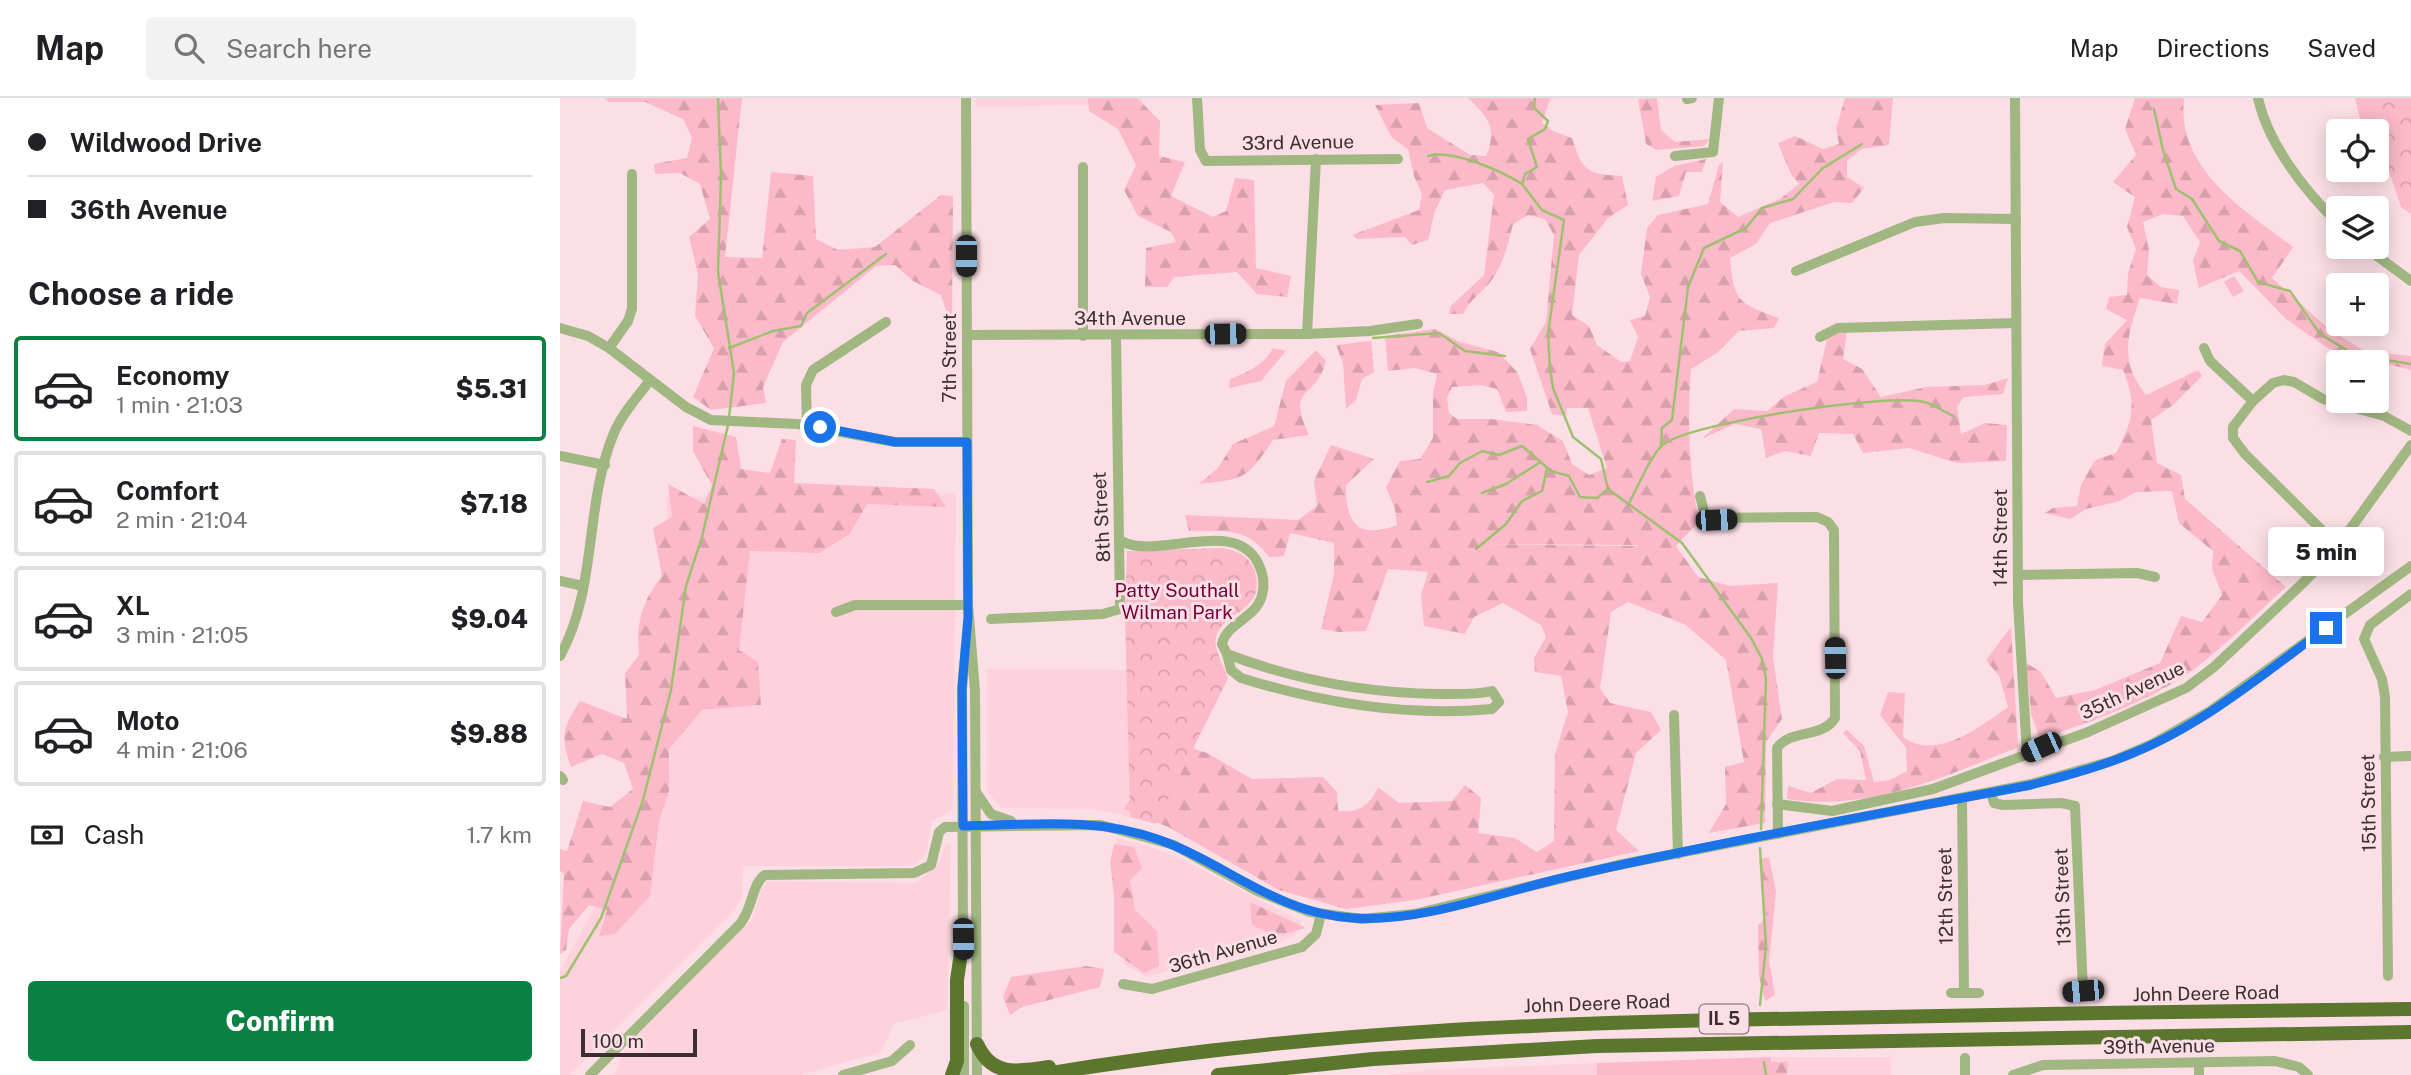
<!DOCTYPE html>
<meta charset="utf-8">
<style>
body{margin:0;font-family:"Public Sans",sans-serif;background:#f2f2f2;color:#202124;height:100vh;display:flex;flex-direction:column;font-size:26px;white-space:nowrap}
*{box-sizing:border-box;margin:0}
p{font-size:23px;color:#757577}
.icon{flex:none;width:38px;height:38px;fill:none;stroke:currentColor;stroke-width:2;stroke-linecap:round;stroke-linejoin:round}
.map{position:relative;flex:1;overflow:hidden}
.panel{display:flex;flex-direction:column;background:#fff;width:560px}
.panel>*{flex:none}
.top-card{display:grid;align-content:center;height:154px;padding:0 28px;background:#fff}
.tools{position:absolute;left:1766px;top:21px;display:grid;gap:14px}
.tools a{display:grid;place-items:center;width:63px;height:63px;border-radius:7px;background:#fff;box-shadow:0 4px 18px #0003;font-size:35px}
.scale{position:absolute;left:21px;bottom:18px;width:116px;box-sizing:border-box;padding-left:7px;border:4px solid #3b2e31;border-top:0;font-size:19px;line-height:24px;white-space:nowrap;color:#3b2e31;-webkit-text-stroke:5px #fcdfe6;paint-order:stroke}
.end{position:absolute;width:32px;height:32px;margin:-16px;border:9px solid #1a73e8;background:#fff;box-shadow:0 0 0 4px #fff}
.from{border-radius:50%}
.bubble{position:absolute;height:49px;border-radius:7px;background:#fff;box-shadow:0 4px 18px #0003;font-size:23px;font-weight:800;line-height:49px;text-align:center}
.car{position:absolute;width:21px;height:42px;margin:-21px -10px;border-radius:9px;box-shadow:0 0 5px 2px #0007;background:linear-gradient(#222 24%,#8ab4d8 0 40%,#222 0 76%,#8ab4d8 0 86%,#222 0)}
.top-card b{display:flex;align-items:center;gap:24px;height:66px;font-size:26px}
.top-card b+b{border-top:2px solid #e0e0e0}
.top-card i{width:18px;height:18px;background:#202124}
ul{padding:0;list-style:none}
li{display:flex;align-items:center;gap:21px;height:105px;margin:0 14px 10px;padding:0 14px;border:4px solid #e0e0e0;border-radius:7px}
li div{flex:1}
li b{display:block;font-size:26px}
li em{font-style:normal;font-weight:800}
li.selected{border-color:#0b8043}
li>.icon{width:63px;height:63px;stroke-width:1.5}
h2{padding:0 28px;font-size:32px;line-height:84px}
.pay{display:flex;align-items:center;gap:18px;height:77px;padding:0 28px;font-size:26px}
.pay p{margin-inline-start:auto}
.button{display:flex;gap:14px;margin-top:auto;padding:14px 28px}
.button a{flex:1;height:80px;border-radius:7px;background:#0b8043;color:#fff;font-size:28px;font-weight:800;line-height:80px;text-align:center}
header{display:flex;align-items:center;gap:42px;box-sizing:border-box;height:98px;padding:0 35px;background:#fff;border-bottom:2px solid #e0e0e0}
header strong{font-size:33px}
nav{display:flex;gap:38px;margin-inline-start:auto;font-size:24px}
.search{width:490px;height:63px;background:#f2f2f2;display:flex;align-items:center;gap:18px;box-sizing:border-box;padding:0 24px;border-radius:7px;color:#757577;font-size:26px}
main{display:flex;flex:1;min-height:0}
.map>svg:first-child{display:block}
</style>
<header>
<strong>Map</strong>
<div class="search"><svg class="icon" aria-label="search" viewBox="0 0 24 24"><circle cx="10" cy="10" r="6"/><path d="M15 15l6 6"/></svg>Search here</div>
<nav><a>Map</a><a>Directions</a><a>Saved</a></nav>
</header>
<main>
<section class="panel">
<div class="top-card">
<b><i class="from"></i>Wildwood Drive</b>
<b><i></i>36th Avenue</b>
</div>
<h2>Choose a ride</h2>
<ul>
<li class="selected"><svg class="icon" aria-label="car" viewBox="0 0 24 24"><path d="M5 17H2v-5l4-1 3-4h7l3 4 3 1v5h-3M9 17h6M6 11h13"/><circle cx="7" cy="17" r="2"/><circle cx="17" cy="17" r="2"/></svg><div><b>Economy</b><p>1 min · 21:03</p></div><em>$5.31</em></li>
<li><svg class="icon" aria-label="car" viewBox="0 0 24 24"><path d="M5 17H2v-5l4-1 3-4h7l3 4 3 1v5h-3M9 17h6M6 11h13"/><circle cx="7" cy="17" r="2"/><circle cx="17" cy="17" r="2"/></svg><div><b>Comfort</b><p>2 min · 21:04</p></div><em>$7.18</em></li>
<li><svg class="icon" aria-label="car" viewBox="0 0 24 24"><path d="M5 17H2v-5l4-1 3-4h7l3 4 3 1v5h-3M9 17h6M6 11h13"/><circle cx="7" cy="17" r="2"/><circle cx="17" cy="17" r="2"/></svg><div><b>XL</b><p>3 min · 21:05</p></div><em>$9.04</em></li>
<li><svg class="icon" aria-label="car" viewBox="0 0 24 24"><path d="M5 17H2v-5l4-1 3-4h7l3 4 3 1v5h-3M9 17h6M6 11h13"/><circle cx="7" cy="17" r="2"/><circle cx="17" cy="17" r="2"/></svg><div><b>Moto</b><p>4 min · 21:06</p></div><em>$9.88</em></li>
</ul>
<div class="pay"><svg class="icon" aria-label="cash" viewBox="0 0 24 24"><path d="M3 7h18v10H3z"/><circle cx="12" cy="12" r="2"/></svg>Cash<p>1.7 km</p></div>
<div class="button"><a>Confirm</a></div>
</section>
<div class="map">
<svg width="1851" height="977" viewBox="0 0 1851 977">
<defs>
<pattern id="forest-firs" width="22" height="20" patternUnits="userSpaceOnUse" patternTransform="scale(1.75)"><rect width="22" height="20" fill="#fbb9c9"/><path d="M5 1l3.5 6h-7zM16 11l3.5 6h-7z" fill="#d89fad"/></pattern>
<pattern id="park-crowns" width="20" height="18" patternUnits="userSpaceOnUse" patternTransform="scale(1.75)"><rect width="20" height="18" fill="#fbb9c9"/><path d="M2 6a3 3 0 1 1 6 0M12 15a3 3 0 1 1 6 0" fill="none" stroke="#d89fad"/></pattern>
</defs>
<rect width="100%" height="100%" fill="#fcdfe6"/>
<g fill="#fed2dc">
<polygon points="416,0 583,0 583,6 416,9"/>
<polygon points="396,395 393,712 371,724 367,755 355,767 338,768 183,768 182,799 175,812 10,977 0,977 0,874 101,681 107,399"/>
<polygon points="427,571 567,572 570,719 533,711 441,710 427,693"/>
<polygon points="556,740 592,749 624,762 742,824 733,839 587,879 564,866"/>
<polygon points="386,745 391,749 387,912 334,926 321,954 241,977 55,977 60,961 75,939 193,820 201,791 208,783 356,785 380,764"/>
<rect x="1211" y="959" width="120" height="18"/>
<polygon points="1037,965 1037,977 826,977 863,972"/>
</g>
<g fill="#fbb9c9">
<polygon points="1674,178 1684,193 1673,199 1664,184"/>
<polygon points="1211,959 1211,977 1037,977 1037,965"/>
</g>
<g fill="url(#forest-firs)" fill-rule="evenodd">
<polygon points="45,0 182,0 165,159 202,160 211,74 253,78 256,141 278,152 315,149 381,97 393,98 392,232 381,197 353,183 335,167 316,168 223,244 203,289 206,305 151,312 133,299 154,250 135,218 138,177 129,139 150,121 140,86 120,75 95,76 94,66 127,60 132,40 123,21 85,4 49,4"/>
<polygon points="528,0 577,0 600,23 599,58 625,64 611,98 653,119 666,113 675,80 694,82 696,170 731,178 727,199 697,196 677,174 614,179 607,189 585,189 586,150 616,144 611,134 578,118 564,92 576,67 558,31 529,13"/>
<path d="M908 0H995L990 1 982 25 993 33 1012 40C1023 74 1027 76 1062 78L1068 107 1048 120 1019 157 1012 217 1029 228 1037 247 1061 264 1070 263 1078 239 1070 222 1085 218 1090 199 1081 176 1087 130 1098 117 1148 106 1159 67 1163 64 1160 104 1178 119 1220 101 1239 86 1231 76 1218 45 1235 38 1263 51 1279 46 1276 31 1285 0H1333L1329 47 1302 51 1287 62V79L1304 90 1292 105 1274 104 1210 125 1196 146 1170 160C1174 204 1178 205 1219 220L1214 230 1179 233 1157 255 1131 271C1127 323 1129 373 1139 424L1116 448 1138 479 1170 488 1218 485 1213 559 1222 621 1206 644 1205 725 1149 735 1166 706 1165 669 1184 664 1166 562 1126 527 1068 504 1051 514 1040 590 1050 605 1091 614 1101 632 1076 655 1056 732 1079 753 855 802 786 811 719 792 608 729 564 711 609 643 647 655 692 681 763 679 777 694 778 713C798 715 810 708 818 689L839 705 892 703 905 687 921 700 918 735 955 740 977 754 994 743 995 656 1008 614 1001 578 975 574 974 560 986 539 981 527 943 505 914 519 905 536 864 528 861 497 868 474 828 471 806 533 779 534 761 531 774 476V445L730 435 724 458 709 459C687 428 664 434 629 433L625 417 738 422 757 408 754 383 771 347 814 361 786 387C785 425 798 442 837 427L835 411 826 389 840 363 860 361 873 340V295L877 276 855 270 828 273 825 238 875 231 900 244 938 254 957 274 967 299V313L946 314 937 291 921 287 892 289 887 300 889 315 897 321H930L977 327 1003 343 1012 366 1029 377 1047 370 1028 310H1007L1006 318 992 316 970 251 986 224 994 137 985 121 968 117 953 126C948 146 944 165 931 183 921 196 912 199 903 216H889L891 208 924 177 934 97 923 85 885 92 875 113 868 142 852 147 845 139 797 141 792 137 859 112 862 96 854 78 848 51 832 40 815 7 859 5 867 30 910 57 926 58C938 30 928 19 908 0ZM911 446 1078 447V448Z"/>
<polygon points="1097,0 1101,32 1115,44 1150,41 1144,48 1096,52 1086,46 1078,1"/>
<path d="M1575 0H1624C1616 71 1684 112 1733 149L1712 180 1771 233 1805 253 1851 258V272L1769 251 1726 221 1679 173 1639 190 1633 163 1640 144 1623 118 1603 116 1583 124 1589 152 1587 177 1601 189 1619 192 1617 206 1580 200C1567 237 1559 263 1586 297L1638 272 1642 278 1613 307 1591 322 1597 365 1621 377 1625 401 1726 489C1697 515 1668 545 1637 569 1591 603 1533 623 1480 641L1471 616 1466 565 1481 574 1496 600 1535 592 1600 565 1621 518 1642 524 1662 497 1652 471 1653 453 1619 425 1612 393 1576 394 1560 403 1526 411 1510 421 1485 415 1493 410 1517 408 1521 387 1535 362 1556 355C1573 323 1577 307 1563 272L1542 268 1545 246 1567 222 1546 211 1549 199 1567 197 1568 175 1576 151 1567 129 1575 99 1553 84 1576 57 1565 31Z"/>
<polygon points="1795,0 1838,0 1837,59 1817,48 1816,33 1803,33"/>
<polygon points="1146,61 1142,74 1126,74 1119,98 1092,103 1096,79 1114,68"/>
<polygon points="1287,232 1283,261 1302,271 1321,299 1366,289 1425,287 1448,280 1443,296 1404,299 1397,309 1401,336 1425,325 1447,327 1446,363 1397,365 1349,350 1303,355 1293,336 1259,335 1251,358 1225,353 1206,360 1201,331 1175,326 1143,340 1174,311 1207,313 1225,298 1257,284 1267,241"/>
<polygon points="811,243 814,274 802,281 796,302 786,311 783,265 776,247"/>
<path d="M713 250 726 253 701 283 669 290 670 281C688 274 704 267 713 250Z"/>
<path d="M756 252 766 263C756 303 725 286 749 337L713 342C687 381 685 381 639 386L658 370 673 346 714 328 726 283Z"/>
<path d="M133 328 176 339 181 371 210 375 222 341 236 342 234 385 374 391 386 409 307 406 290 436 259 455 190 453 179 552 198 564 201 607 142 612 109 651V693L99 723 90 798 55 836 39 838 47 812 29 807 9 831 6 852 0 856 4 776 0 773V751L7 753 23 703 50 709 73 691 64 665 42 656 11 669C0 639 3 629 20 603L67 621 65 575 79 557C76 525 82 503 102 478L93 430 112 419 108 386 144 406 152 387 133 353Z"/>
<path d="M1451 529 1458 649C1384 679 1308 714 1227 701L1228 688 1251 695 1277 681 1306 682 1300 653 1283 635 1287 632 1304 648 1314 684 1330 682 1347 673 1346 650 1320 617 1328 594 1345 595 1343 639C1376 664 1421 628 1448 609L1439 578 1426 562Z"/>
<polygon points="554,746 574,749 582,770 570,782 575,812 597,833 599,868 584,875 554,854 554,796 550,764"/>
<polygon points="1209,759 1216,794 1209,862 1215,897 1205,903 1199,878 1198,827 1206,820 1199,761"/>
<polygon points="690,804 746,830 715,838 692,827"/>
<polygon points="526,868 544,871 540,889 462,909 450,917 443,899 451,879"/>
<polygon points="1194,964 1228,964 1227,977 1193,977"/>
</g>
<g fill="url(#park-crowns)">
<polygon points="1805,0 1851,0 1851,116 1841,109"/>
<path d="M662 450C678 453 690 458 695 474 706 515 663 512 656 539 653 550 664 569 668 580L596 726 570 719 565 515 567 453Z"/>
</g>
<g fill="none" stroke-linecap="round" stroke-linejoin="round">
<g stroke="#9fc06e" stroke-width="2.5">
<polyline points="158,0 161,78 158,174 174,275 169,320"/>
<polyline points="975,0 974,10 988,23 985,31 968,41 977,69 965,76 962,86 982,112 1004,122 988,236 990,271 993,290 1013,339 1041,361 1048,391 1122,445 1191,540 1202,561 1206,581 1201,731"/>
<polyline points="1594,11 1603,52 1616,91 1632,101 1659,143 1680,153 1698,184 1730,193 1760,236 1795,257 1851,266"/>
<path d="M868 58C893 51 941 73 962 86"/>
<polyline points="813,240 879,235 905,253 945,258"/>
<polyline points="169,250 213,233 241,228 247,215 326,156"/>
<polyline points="1101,347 1102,330 1112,322 1128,189 1144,150 1186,130 1202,110 1233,101 1263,70 1302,46"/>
<polyline points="867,384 889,378 900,365 922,353 939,357 962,348 991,373 1009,378 1020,399 1037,400 1048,391"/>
<polyline points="922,395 946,386 979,365"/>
<path d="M1069 405C1077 391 1092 354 1104 346 1134 324 1327 295 1364 304 1374 306 1384 314 1393 318"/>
<polyline points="916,451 946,426 962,403 982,393 987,370"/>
<polyline points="0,880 6,878 41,820 83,702 111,592 126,488 142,439 168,327"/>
<polyline points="1200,907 1206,848 1200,750"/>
<polyline points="1204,964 1206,977"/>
</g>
<g stroke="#a1b781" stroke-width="10">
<polyline points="406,0 408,507 415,593 417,977"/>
<polyline points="637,0 640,52 646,63 838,61"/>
<polyline points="1455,0 1458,505 1467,655"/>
<path d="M1698 0C1708 46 1745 93 1778 125"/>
<polyline points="1127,1 1132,0"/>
<polyline points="1115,58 1153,54 1159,0"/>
<polyline points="1805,149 1851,183"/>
<polyline points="1236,173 1355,124 1384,120 1456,121"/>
<polyline points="0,230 28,238 49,250 126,309 151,322 237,326 335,344 407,344"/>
<polyline points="747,236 756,61"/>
<polyline points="407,237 747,236 810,233 858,226"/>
<polyline points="523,238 523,69"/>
<polyline points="1260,239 1278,230 1456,225"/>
<polyline points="49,250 68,223 72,211 72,76"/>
<polyline points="1644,250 1650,263 1693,303"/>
<polyline points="247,327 246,287 253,272 326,224"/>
<polyline points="0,358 45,367"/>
<path d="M1140 398 1145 417 1150 420 1257 419 1268 424 1274 432 1275 620C1262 641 1232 630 1217 650L1218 736"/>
<path d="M561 443C598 463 674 418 698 465 703 475 705 487 702 497 697 520 667 524 662 546L667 556"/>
<polyline points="1778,448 1685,356 1673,340 1673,329 1693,303 1713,285 1724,282 1734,284 1763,301 1824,318 1851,333"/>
<polyline points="1459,477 1577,475 1595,479"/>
<polyline points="0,483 23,488"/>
<polyline points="276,514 295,507 408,507"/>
<polyline points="431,521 543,516 560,511 556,237"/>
<path d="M667 556C735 582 806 595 879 596 896 596 915 597 932 593L939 604 932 611C847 619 762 605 681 580L671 572Z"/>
<path d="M0 558C38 490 24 406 54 335 62 315 78 299 90 282"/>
<polyline points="1114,617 1118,756"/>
<polyline points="1824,659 1851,658"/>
<polyline points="0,678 3,682"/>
<polyline points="416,694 431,716 451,723"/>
<polyline points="1431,694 1434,705 1443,707 1501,705 1515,708 1523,893"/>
<polyline points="1402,700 1404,895"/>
<polyline points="1217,706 1272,713 1373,691 1528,634 1626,590 1654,569 1744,484 1778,448 1851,347"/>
<polyline points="403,847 402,592 406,547"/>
<polyline points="1828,878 1825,599 1822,581 1804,541 1810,527 1851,496"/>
<polyline points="563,886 592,891 742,849 756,836 761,816"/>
<polyline points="1391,895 1419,895"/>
<polyline points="1507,895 1537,892"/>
<polyline points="404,908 404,977"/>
<polyline points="1639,965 1639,977"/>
<path d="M30 977 180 826C193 810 192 785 205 777L354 775 371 767 379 734 385 729 541 727 614 747 695 792 750 814 802 821 854 816 1058 767 1471 686 1552 663 1592 646 1650 613 1851 468"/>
<polyline points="283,977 332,963 350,947"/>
<polyline points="1405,977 1405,960"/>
<polyline points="1453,977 1483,967 1715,963 1739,969 1748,977"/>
</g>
<g stroke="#5b762d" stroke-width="14">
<path d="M417 946C431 977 453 975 489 969"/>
<polyline points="392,977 397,963 397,882 403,841"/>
<path d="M479 977C745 932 1002 924 1271 920 1464 916 1658 913 1851 911"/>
<polyline points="658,977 813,961 1037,948 1851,934"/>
</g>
</g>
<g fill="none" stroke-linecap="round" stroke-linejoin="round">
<path stroke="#1a73e8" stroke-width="9" d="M260 329 335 344H407L408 519 402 589 403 728C469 727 536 718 600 742 669 767 715 815 793 820 864 825 945 792 1015 777 1166 743 1319 716 1471 687 1505 678 1540 669 1573 655 1644 626 1705 575 1766 530"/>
</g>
<g text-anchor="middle" stroke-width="6" stroke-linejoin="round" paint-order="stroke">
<rect fill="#fcdfe6" stroke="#756367" stroke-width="2" x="1139.5" y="906.5" width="49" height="29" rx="5"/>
<g font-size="18" font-weight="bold" fill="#3b2e31">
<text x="1164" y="927">IL 5</text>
</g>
<g font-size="19" fill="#3b2e31" stroke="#fcdfe6">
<text transform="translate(738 44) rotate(-1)" y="7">33rd Avenue</text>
<text x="570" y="227">34th Avenue</text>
<text transform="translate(389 260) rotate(-90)" y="7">7th Street</text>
<text transform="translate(541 419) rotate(-93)" y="7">8th Street</text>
<text transform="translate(1440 440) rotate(-90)" y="7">14th Street</text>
<text transform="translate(1572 592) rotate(-25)" y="7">35th Avenue</text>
<text transform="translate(1808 705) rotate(-91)" y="7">15th Street</text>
<text transform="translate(1385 798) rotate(-91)" y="7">12th Street</text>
<text transform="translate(1502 799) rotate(-92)" y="7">13th Street</text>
<text transform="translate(663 853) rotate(-16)" y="7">36th Avenue</text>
<text transform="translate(1646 895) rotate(-1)" y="7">John Deere Road</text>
<text transform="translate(1037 905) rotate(-2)" y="7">John Deere Road</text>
<text transform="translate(1599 948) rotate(-1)" y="7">39th Avenue</text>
</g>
<g font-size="19" fill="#720035" stroke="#fcdfe6">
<text x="617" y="499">Patty Southall<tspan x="617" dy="22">Wilman Park</tspan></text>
</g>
</g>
</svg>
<div class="tools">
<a><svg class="icon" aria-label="locate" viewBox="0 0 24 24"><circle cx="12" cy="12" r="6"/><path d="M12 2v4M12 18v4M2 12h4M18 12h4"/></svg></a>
<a><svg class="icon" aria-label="layers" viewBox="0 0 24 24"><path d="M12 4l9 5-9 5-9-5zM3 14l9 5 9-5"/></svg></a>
<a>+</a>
<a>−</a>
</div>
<div class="scale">100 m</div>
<i class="end from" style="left:260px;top:329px"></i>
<i class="end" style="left:1766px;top:530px"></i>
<div class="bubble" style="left:1708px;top:429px;width:116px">5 min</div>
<i class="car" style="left:406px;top:158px;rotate:180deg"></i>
<i class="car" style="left:665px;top:236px;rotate:89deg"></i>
<i class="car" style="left:1156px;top:422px;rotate:88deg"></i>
<i class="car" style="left:1275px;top:560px;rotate:359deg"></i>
<i class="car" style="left:1481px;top:649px;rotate:246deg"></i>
<i class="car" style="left:403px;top:841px;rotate:179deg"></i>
<i class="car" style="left:1523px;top:893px;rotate:265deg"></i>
</div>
</main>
